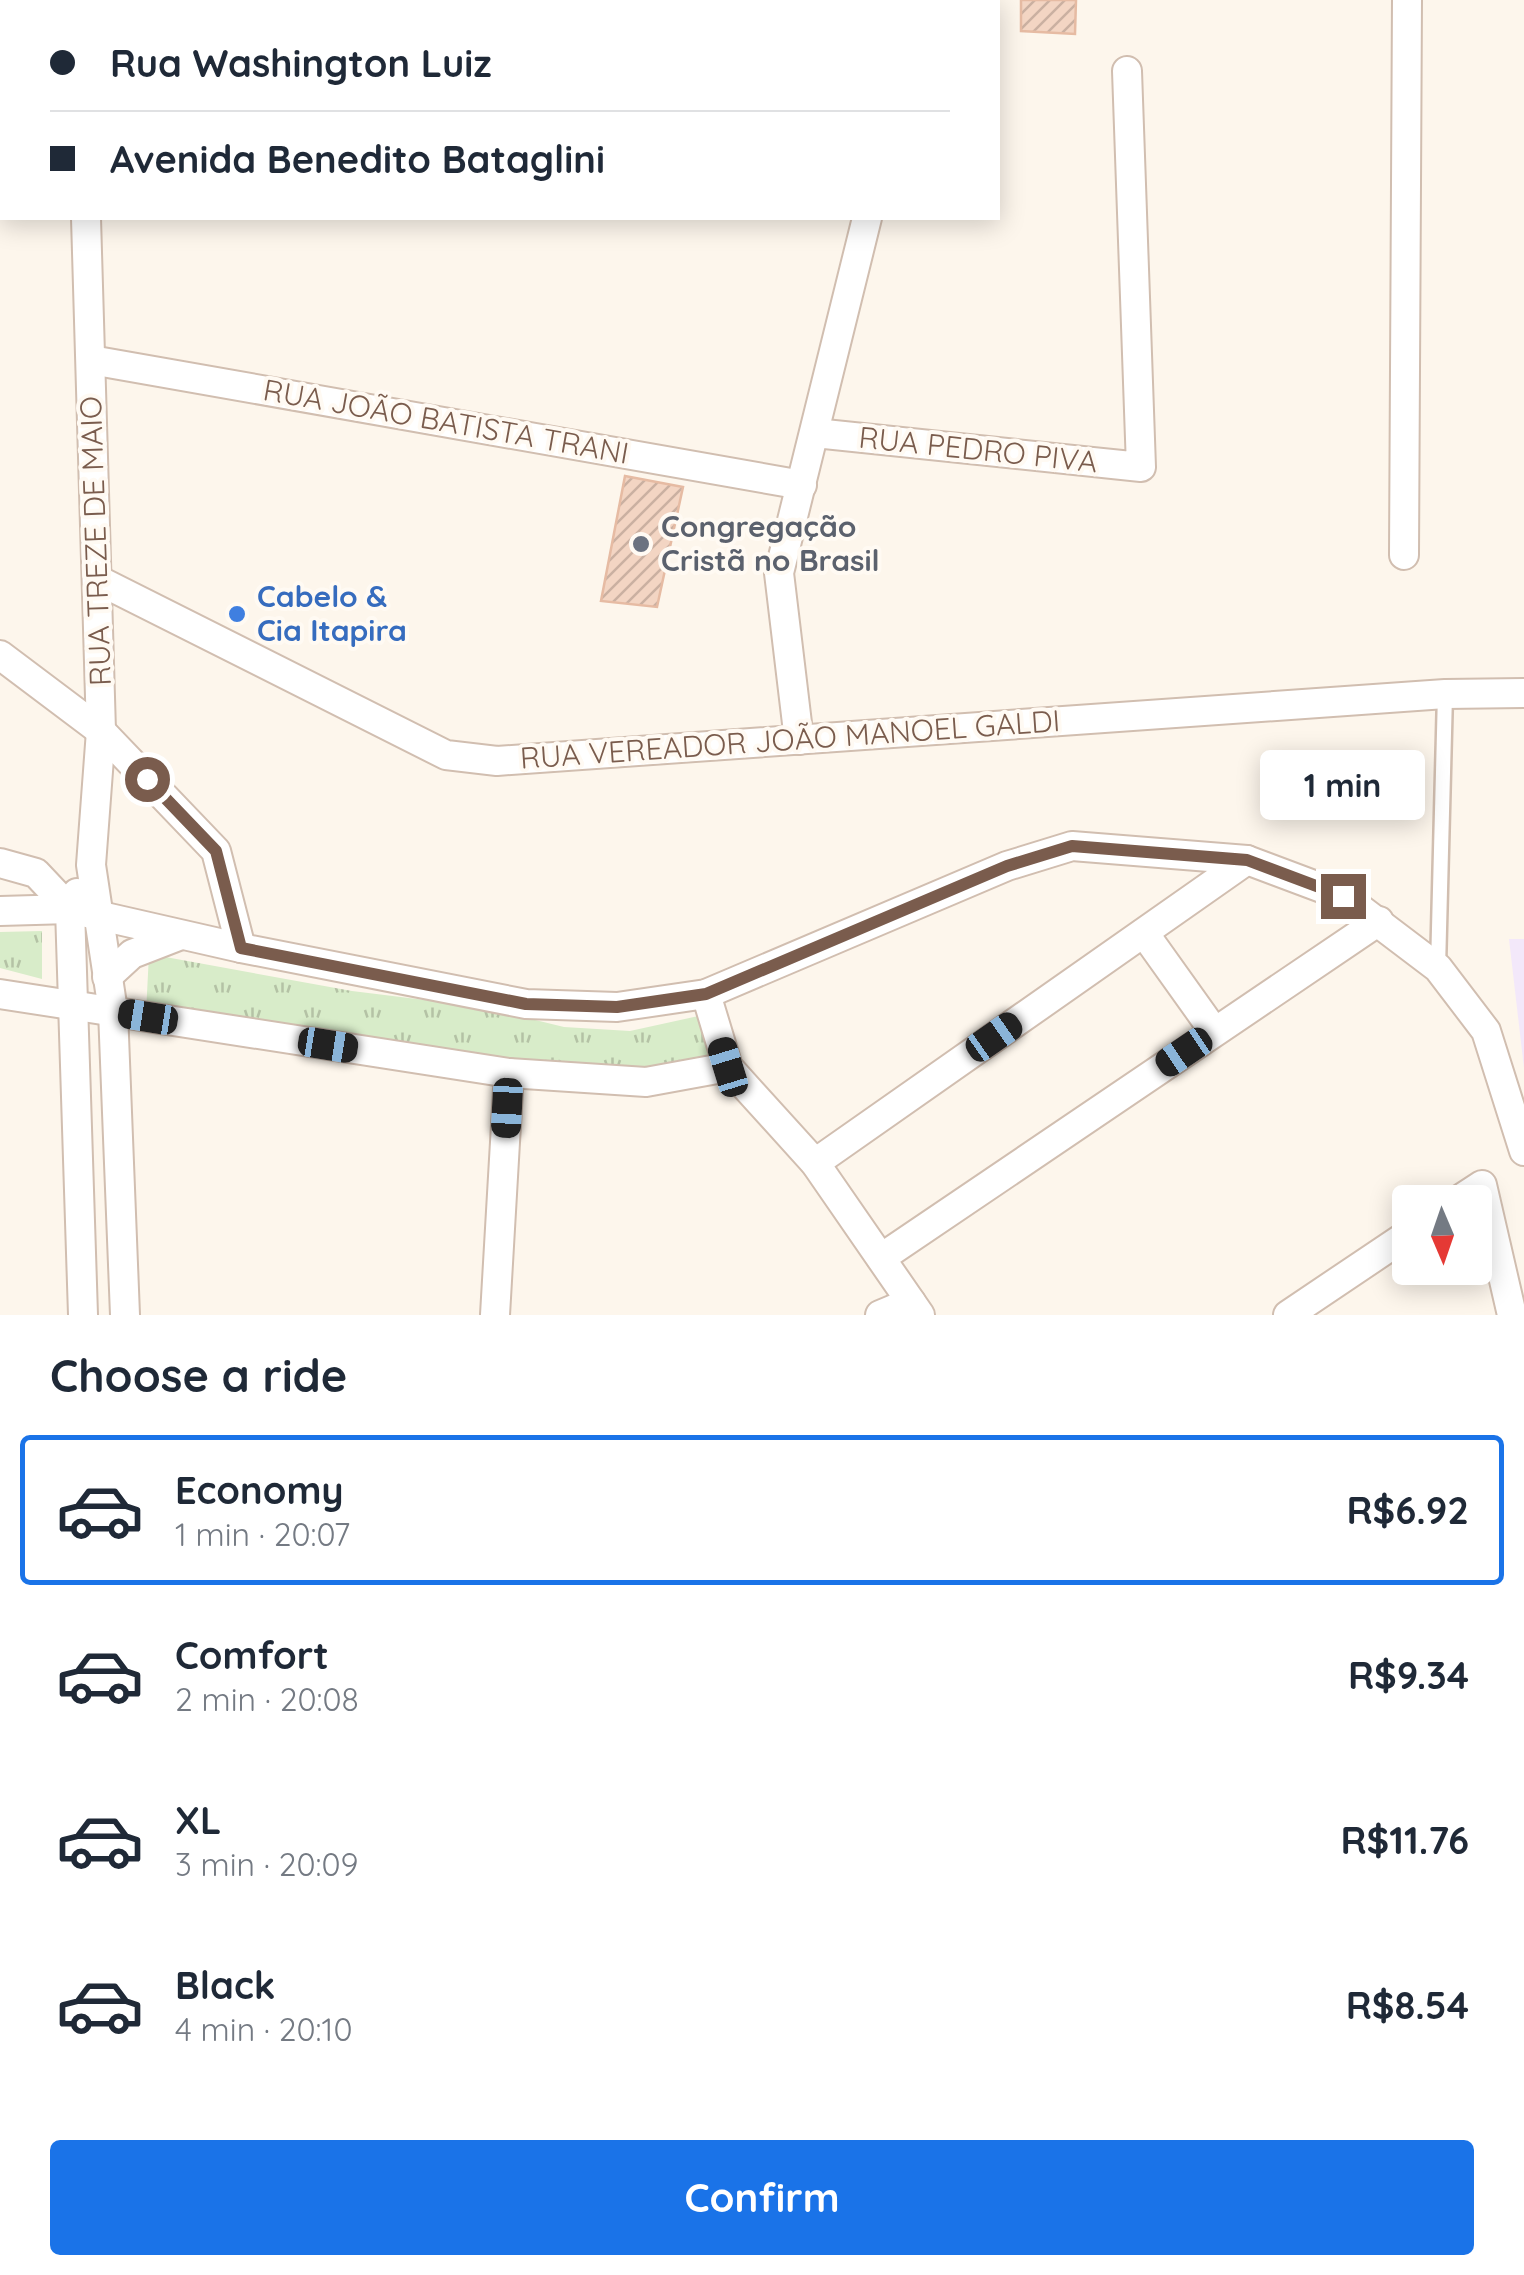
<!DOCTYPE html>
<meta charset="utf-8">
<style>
body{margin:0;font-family:Quicksand,sans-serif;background:#f6f6f7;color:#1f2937;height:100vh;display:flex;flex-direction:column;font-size:38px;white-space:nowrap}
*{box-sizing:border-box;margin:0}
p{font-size:32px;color:#747a83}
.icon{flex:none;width:55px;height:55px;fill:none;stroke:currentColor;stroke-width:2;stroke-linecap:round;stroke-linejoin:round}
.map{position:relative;height:1315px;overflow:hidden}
.side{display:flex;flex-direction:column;background:#fff;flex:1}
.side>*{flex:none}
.top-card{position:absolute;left:0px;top:0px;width:1000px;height:220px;box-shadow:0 5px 25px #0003;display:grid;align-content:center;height:220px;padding:0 50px;background:#fff}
.needle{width:65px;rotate:178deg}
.controls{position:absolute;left:1392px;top:1185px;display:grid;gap:20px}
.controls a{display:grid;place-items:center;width:100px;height:100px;border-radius:10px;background:#fff;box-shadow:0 5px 25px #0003;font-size:50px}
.end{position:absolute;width:45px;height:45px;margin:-22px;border:12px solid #7a5c4d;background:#fff;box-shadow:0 0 0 5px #fff}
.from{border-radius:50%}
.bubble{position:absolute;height:70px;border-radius:10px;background:#fff;box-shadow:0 5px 25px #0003;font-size:32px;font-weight:700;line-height:70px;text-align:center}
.car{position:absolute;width:30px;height:60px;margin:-30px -15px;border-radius:12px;box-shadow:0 0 8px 2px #0007;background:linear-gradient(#222 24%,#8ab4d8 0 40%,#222 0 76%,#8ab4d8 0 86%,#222 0)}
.top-card b{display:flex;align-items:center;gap:35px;height:95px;font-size:38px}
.top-card b+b{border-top:2px solid #e0e1e3}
.top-card i{width:25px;height:25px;background:#1f2937}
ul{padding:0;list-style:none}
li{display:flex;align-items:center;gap:30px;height:150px;margin:0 20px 15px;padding:0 30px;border:5px solid transparent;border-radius:10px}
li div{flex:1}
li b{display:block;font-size:38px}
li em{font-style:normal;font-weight:700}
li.on{border-color:#1a73e8}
li>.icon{width:90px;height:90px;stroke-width:1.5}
h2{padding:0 50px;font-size:45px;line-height:120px}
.button{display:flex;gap:20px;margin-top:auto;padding:20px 50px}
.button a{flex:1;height:115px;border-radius:10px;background:#1a73e8;color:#fff;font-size:40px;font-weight:700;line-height:115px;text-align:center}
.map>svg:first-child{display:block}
</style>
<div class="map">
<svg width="1524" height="1315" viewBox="0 0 1524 1315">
<defs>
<pattern id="grass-tufts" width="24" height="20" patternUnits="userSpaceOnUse" patternTransform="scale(2.5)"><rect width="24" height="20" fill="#d8ecc9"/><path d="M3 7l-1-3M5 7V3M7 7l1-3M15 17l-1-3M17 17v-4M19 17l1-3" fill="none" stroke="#b4c2a5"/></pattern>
<pattern id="building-hatch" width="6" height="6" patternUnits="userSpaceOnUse" patternTransform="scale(2.5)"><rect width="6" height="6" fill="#f3d5c3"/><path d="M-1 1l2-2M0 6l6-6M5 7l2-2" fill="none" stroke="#cab0a1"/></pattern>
</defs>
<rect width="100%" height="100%" fill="#fdf6ec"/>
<polygon fill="#f3e8fa" points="1509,939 1524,939 1524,1068"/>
<g fill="url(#grass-tufts)">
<polygon points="42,931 42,979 0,968 0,932"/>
<polygon points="149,954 352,991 482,1007 564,1027 630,1031 703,1015 713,1057 649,1068 542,1068 146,1013"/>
</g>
<g fill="url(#building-hatch)" stroke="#e6bba3" stroke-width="2.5">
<polygon points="1021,0 1076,0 1075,34 1021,31"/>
<polygon points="625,476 683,487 657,607 601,601"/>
</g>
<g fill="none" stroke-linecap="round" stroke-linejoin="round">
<defs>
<polyline id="service" points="1438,968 1445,694"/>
<g id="minor">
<polyline points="78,0 78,2"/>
<polyline points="919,2 920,0"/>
<polyline points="86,218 101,731 91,865 113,1011 125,1315"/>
<polyline points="91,360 802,485"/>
<polyline points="815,433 1141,467 1127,71"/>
<polyline points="1404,555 1407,0"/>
<polyline points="98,580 446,755 497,761 1445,694 1524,693"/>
<polyline points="0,655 101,731 216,851 241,948"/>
<polyline points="799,740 779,573 867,218"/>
<polyline points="0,863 36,873 70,909"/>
<polyline points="77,893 70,909 83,1315"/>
<polyline points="0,911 70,909 241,948 526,1004 617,1007 706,994 1007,866 1072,846 1247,860 1343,896 1438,968 1486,1031 1524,1151"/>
<polyline points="1144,933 1214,1031"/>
<polyline points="107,977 132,954 181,935"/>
<polyline points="0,994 509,1073 646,1082 728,1067"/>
<polyline points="706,994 728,1067 815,1163 920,1315"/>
<polyline points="815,1163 1247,860"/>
<polyline points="1456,1202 1482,1185 1512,1315"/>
<polyline points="881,1258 1379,921"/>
<polyline points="495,1315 509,1073"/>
<polyline points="880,1315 911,1302"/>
<polyline points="1288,1315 1410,1233"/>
</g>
</defs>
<use href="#service" stroke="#d1beb0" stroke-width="19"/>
<use href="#minor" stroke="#d1beb0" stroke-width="32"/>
<use href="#service" stroke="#fff" stroke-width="14"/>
<use href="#minor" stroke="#fff" stroke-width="28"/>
</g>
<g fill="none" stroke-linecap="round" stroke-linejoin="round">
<polyline stroke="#7a5c4d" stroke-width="12" points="147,779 216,851 241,948 526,1004 617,1007 706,994 1007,866 1072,846 1247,860 1343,896"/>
</g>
<circle fill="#6b7280" stroke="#fffaf3" stroke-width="4" cx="641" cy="544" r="10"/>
<circle fill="#3f7fe0" stroke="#fffaf3" stroke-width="4" cx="237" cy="614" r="10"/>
<g text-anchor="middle" stroke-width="8" stroke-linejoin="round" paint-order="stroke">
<g font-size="30" fill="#7a5c4d" stroke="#fffaf3">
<text transform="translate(446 422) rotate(10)" y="10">RUA JOÃO BATISTA TRANI</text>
<text transform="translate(978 450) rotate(6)" y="10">RUA PEDRO PIVA</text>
<text transform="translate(96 541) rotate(-92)" y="10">RUA TREZE DE MAIO</text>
<text transform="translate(790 740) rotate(-4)" y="10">RUA VEREADOR JOÃO MANOEL GALDI</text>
</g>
<g font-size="30" font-weight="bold" fill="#5b616d" stroke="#fffaf3" text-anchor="start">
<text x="661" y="537">Congregação<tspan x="661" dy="34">Cristã no Brasil</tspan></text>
</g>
<g font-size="30" font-weight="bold" fill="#366cbe" stroke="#fffaf3" text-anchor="start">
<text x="257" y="607">Cabelo &amp;<tspan x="257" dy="34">Cia Itapira</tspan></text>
</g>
</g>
</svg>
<div class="controls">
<a><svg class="needle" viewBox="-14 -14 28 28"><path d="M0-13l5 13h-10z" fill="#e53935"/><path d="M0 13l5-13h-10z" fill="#747a83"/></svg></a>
</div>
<i class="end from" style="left:147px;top:779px"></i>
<i class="end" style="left:1343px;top:896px"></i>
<div class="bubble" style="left:1260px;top:750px;width:165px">1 min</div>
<i class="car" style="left:148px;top:1017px;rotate:279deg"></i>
<i class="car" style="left:994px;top:1037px;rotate:55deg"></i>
<i class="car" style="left:328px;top:1045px;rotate:99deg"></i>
<i class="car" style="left:1184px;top:1052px;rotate:236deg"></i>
<i class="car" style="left:728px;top:1067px;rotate:343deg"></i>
<i class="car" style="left:507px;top:1108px;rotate:183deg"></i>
<div class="top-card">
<b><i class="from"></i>Rua Washington Luiz</b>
<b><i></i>Avenida Benedito Bataglini</b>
</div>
</div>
<section class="side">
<h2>Choose a ride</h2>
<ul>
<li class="on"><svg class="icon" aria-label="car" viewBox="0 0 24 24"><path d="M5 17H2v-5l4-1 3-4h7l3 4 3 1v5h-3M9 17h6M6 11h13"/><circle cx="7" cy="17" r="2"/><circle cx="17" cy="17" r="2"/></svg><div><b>Economy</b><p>1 min · 20:07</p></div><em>R$6.92</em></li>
<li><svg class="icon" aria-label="car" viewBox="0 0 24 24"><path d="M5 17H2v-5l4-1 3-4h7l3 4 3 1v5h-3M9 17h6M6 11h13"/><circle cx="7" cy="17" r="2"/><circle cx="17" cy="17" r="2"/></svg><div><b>Comfort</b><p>2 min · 20:08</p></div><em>R$9.34</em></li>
<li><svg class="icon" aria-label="car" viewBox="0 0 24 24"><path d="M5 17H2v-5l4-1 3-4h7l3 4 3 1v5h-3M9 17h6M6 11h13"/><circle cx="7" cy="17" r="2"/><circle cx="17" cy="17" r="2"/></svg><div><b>XL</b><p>3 min · 20:09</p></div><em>R$11.76</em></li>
<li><svg class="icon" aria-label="car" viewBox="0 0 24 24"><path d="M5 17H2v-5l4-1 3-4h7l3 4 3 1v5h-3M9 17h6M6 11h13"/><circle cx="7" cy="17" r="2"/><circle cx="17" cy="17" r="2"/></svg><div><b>Black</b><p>4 min · 20:10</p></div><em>R$8.54</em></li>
</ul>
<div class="button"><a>Confirm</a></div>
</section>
